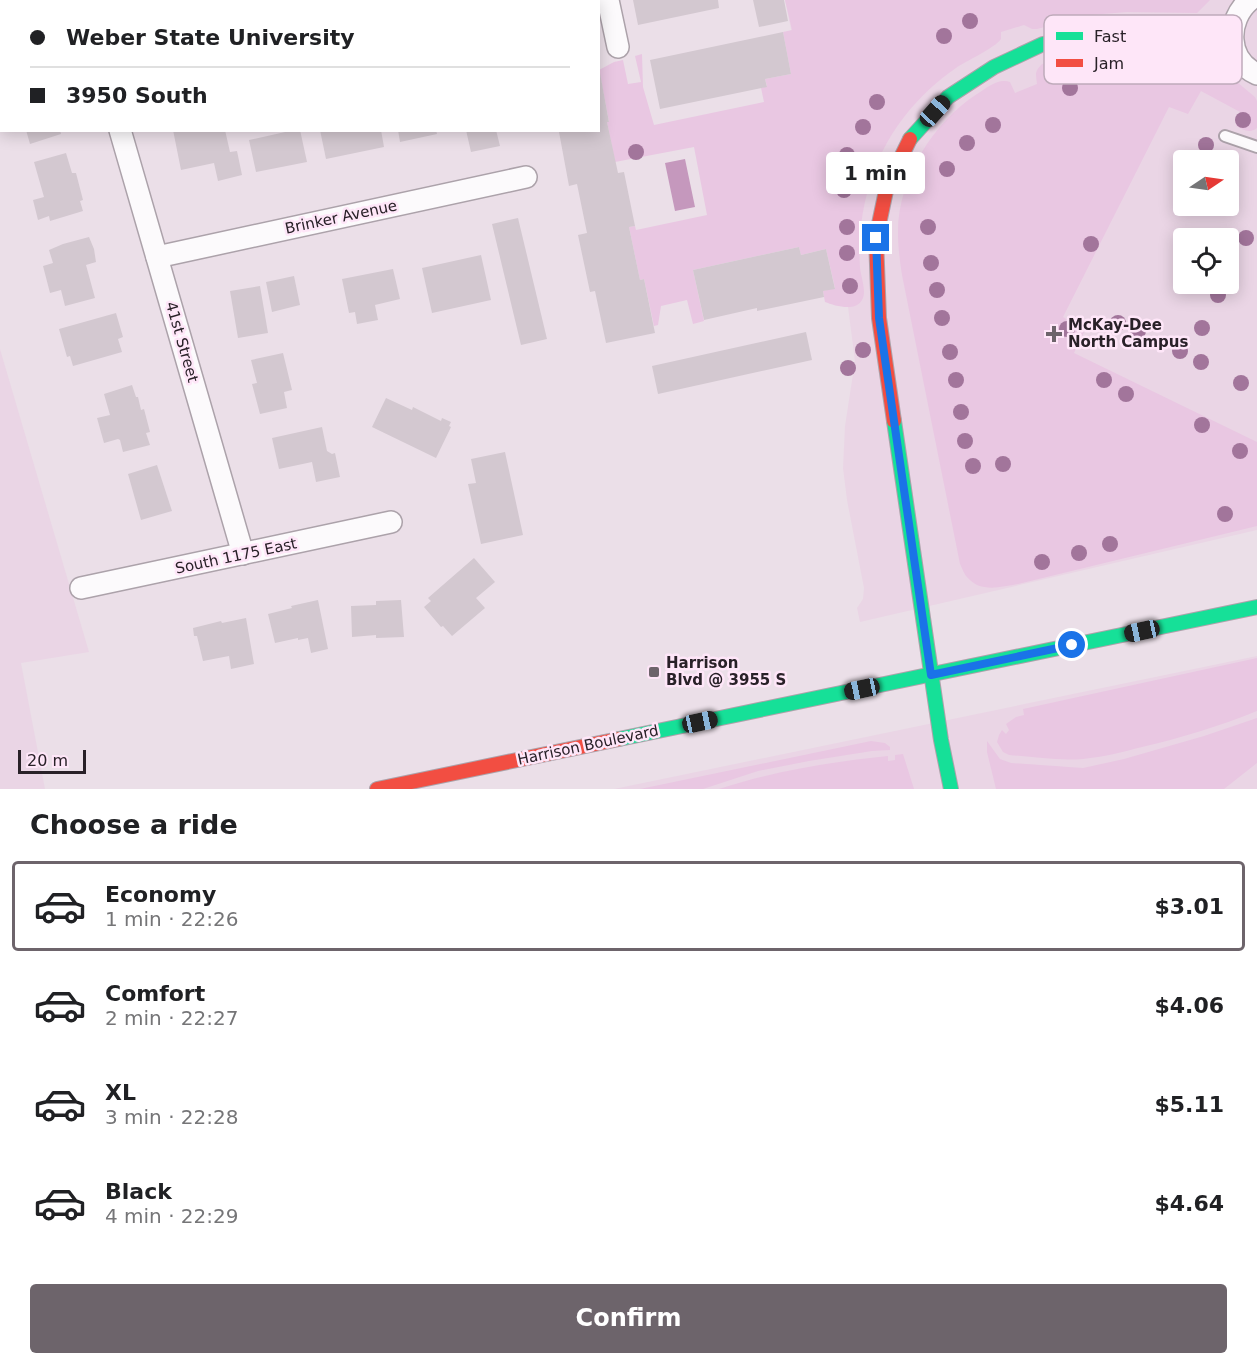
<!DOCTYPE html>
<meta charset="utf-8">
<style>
body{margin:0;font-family:"DejaVu Sans",sans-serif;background:#f2f2f2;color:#202124;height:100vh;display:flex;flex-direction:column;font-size:22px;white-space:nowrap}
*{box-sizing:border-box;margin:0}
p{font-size:20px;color:#757577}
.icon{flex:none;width:33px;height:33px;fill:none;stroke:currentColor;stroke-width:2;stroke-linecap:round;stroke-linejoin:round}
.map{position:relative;height:789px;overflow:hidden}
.sheet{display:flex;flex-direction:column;background:#fff;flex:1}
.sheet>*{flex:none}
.guide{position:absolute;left:0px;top:0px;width:600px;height:132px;box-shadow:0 3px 15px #0003;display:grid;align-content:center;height:132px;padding:0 30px;background:#fff}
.needle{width:39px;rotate:77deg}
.tools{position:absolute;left:1173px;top:150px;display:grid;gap:12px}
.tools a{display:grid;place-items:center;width:66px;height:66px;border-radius:6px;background:#fff;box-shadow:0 3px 15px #0003;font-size:30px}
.scale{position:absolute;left:18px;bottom:15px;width:68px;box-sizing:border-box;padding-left:6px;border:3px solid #292128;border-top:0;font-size:16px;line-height:21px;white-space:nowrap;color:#292128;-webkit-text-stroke:4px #fee6f8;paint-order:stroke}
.end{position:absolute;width:27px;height:27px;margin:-14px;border:8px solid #1a73e8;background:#fff;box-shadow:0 0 0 3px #fff}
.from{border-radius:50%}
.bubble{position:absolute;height:42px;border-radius:6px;background:#fff;box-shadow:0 3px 15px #0003;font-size:20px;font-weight:800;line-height:42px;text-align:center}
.car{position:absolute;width:18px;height:36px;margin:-18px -9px;border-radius:8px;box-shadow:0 0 4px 2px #0007;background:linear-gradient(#222 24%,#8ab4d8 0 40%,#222 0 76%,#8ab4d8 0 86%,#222 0)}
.guide b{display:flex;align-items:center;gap:21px;height:57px;font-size:22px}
.guide b+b{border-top:2px solid #e0e0e0}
.guide i{width:15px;height:15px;background:#202124}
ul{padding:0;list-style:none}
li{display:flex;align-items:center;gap:18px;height:90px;margin:0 12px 9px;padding:0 18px;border:3px solid transparent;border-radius:6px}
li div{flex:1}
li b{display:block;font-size:22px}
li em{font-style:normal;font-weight:800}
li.active{border-color:#6d646b}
li>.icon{width:54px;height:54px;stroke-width:1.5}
h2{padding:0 30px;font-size:27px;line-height:72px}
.button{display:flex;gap:12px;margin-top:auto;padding:12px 30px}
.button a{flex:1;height:69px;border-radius:6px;background:#6d646b;color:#fff;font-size:24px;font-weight:800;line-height:69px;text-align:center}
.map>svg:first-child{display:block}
</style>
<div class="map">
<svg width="1257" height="789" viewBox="0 0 1257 789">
<rect width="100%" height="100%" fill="#ebdfe8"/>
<g fill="#ead5e5" fill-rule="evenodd">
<path d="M785 0H1257V530L860 622 857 608 863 599 864 588 847 500 843 468 845 426 855 361 848 307ZM1184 160H1228V206H1184ZM1184 238H1228V284H1184Z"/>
<polygon points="0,349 89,652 21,663 45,789 0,789"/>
<polygon points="1257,656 1257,789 614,789"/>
</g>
<g fill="#e9c7e2">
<path d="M785 0H1210L1197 13 1127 12 1090 15 1037 29H1032L1024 25 1001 32V39C995 48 966 61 956 68 918 94 888 131 873 174 862 205 858 236 860 268 861 277 867 292 862 300 856 312 835 306 825 302L823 291 835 288 826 249 801 255 799 247 693 270 704 321 693 324 687 300 661 306 658 325 654 326 644 279 640 280 629 227 635 226 636 230 707 215 694 147 615 162 607 122 609 121 599 70 614 62 623 60 628 84 641 82 635 56 642 54 643 87 654 125 764 102 761 88 767 86 765 79 791 74 783 32 792 30Z"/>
<path d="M1154 46 1190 48 1205 49 1214 54 1237 82 1255 97 1257 101V128C1249 134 1244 130 1236 126L1240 112 1201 91 1188 114 1169 107 1063 317 1085 330 1074 353 1257 442V526L1018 584C1000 587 980 593 967 577 964 574 962 568 960 564L902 275C900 262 898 247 898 234 897 180 933 122 977 94 987 88 998 78 1010 82L1015 93 1037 84C1036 74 1034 72 1042 64L1099 49Z"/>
<path d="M1257 658V711C1220 726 1181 738 1142 747 1123 752 1103 757 1083 759 1058 761 1034 757 1009 755L1003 752 997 742 999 735 1002 730 1006 734 1009 730 1006 724 1016 717 1024 715 1023 709Z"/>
<polygon points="1257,718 1257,763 1224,789 996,789 987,752 987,741 1000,759 1011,763 1083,768 1124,759 1204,736"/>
<polygon points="871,741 885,743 890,747 890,750 872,751 809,761 758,771 703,789 640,789"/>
<path d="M903 754 914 789H719C774 771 830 762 888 756V761L895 760V755Z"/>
</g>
<polygon fill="#c598bd" points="685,159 695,207 675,211 665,163"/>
<g fill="#d3c8d0">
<polygon points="633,0 718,0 719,8 638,25"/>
<polygon points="753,0 784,0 788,21 759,27"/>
<polygon points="783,32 791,74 765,79 767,87 660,109 650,60"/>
<polygon points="598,73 600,73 609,122 607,122 618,173 624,172 635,226 629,227 640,280 644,279 655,333 606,343 595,291 590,292 578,235 587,233 577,184 569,186 559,132 562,132 561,130 598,130"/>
<polygon points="26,130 60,130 61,134 30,144"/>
<polygon points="173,130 225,130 230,152 237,151 242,175 218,181 214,163 181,170"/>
<polygon points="294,130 300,130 307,162 256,172 249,140"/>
<polygon points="320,130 381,130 384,147 326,159"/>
<polygon points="398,130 436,130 437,134 400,142"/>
<polygon points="466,130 496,130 500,146 471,152"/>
<polygon points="66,153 72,173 76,173 83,200 80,201 83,211 50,221 49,216 38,220 33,200 44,197 34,162"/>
<polygon points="518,218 547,339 521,345 492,224"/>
<polygon points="89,237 94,249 96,262 86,265 95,298 65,306 61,290 50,293 43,266 53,263 49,250 63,244"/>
<polygon points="799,247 801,255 826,249 835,289 823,291 824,297 757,311 757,308 704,320 693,270"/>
<polygon points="481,255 491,300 432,313 422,268"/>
<polygon points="393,269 400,299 375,305 378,320 357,324 355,312 349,313 342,279"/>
<polygon points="294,276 300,305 272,312 266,282"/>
<polygon points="260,286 268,333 238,338 230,291"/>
<polygon points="116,313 123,337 118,339 122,352 73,366 70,356 67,357 59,329"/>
<polygon points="806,332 812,360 658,394 652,366"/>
<polygon points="283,353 292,390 284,392 287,408 260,414 252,384 257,383 251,360"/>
<polygon points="132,385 136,397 138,397 141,410 144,409 150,432 146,433 150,445 123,452 120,440 118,439 104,443 97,418 110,415 104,394"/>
<polygon points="386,398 412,410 413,407 441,421 442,418 451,422 449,426 451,427 436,458 372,427"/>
<polygon points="322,427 327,451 332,454 335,453 340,477 316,482 312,462 279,469 272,438"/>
<polygon points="505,452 523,535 481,544 468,484 476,483 471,459"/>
<polygon points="157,465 172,511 141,520 128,474"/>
<polygon points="474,558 495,582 476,598 485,608 452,636 443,626 441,627 424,607 431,601 428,598"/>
<polygon points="318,600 328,649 311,653 308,638 298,640 298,638 275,643 268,614 292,608 291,606"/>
<polygon points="401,600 404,637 376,638 376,635 352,637 351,606 376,605 376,601"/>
<polygon points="246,618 254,664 231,669 229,656 203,661 197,636 194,636 193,628 221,621 222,623"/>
</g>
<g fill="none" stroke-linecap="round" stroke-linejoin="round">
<defs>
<polyline id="lane" points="1225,136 1257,147"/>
<g id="street">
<polyline points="82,0 82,2"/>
<polyline points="608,0 618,47"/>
<path d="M1250 0C1226 20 1226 60 1257 74"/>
<polyline points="120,130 243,554"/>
<polyline points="157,257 526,177"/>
<polyline points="81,588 391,522"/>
</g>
<g id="fast">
<polyline points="910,139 948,97 994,67 1043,44 1094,33 1183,31 1232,40"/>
<polyline points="894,421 941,740 951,789"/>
<polyline points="619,739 1257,607"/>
</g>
<g id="jam">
<polyline points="894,421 879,318 876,238 887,186 910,139"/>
<polyline points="377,789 619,739"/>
</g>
</defs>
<use href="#lane" stroke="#aca2aa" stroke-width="14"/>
<use href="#street" stroke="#aca2aa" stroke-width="24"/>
<use href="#fast" stroke="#aca2aa" stroke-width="16"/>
<use href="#jam" stroke="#aca2aa" stroke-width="16"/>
<use href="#lane" stroke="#fcfafc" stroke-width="10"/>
<use href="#street" stroke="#fcfafc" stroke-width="21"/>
<use href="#fast" stroke="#16e098" stroke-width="14"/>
<use href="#jam" stroke="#f24e42" stroke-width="14"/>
</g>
<g fill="#a2759b">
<circle cx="970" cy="21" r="8"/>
<circle cx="944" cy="36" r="8"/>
<circle cx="1070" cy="88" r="8"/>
<circle cx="877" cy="102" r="8"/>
<circle cx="1243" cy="120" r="8"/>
<circle cx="993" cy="125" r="8"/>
<circle cx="863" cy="127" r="8"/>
<circle cx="967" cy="143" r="8"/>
<circle cx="1206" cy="145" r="8"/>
<circle cx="636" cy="152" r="8"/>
<circle cx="847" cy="155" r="8"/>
<circle cx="947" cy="169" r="8"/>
<circle cx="844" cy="190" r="8"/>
<circle cx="847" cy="227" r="8"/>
<circle cx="928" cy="227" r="8"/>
<circle cx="1246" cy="238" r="8"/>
<circle cx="1091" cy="244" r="8"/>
<circle cx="847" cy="253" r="8"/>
<circle cx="931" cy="263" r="8"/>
<circle cx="850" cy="286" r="8"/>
<circle cx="937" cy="290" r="8"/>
<circle cx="1218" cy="295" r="8"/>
<circle cx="942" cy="318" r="8"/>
<circle cx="1118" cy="323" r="8"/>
<circle cx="1202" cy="328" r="8"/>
<circle cx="1067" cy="329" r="8"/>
<circle cx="1138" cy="331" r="8"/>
<circle cx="863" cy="350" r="8"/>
<circle cx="1180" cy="351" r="8"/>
<circle cx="950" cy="352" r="8"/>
<circle cx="1201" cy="362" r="8"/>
<circle cx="848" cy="368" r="8"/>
<circle cx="956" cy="380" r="8"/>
<circle cx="1104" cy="380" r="8"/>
<circle cx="1241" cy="383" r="8"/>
<circle cx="1126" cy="394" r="8"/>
<circle cx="961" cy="412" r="8"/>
<circle cx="1202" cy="425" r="8"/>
<circle cx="965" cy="441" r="8"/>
<circle cx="1240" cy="451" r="8"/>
<circle cx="1003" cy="464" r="8"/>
<circle cx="973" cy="466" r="8"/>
<circle cx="1225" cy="514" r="8"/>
<circle cx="1110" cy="544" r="8"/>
<circle cx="1079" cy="553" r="8"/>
<circle cx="1042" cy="562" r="8"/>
</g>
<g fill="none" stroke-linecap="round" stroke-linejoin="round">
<polyline stroke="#1a73e8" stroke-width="8" points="876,238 879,318 931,675 1072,645"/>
</g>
<g fill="#6d646b" stroke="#fee6f8" stroke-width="2">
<path d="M1051 325h6v6h6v6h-6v6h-6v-6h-6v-6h6z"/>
<rect x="648" y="666" width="12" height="12" rx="3"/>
</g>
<g text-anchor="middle" stroke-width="5" stroke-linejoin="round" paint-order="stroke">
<g font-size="15" fill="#292128" stroke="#fee6f8">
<text transform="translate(341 217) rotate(-12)" y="5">Brinker Avenue</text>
<text transform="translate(182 342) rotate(74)" y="5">41st Street</text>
<text transform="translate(236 556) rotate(-12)" y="5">South 1175 East</text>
<text transform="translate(588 745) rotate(-12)" y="5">Harrison Boulevard</text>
</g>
<g font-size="15" font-weight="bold" fill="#292128" stroke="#fee6f8" text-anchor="start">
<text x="1068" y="330">McKay-Dee<tspan x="1068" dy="17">North Campus</tspan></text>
<text x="666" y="668">Harrison<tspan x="666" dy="17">Blvd @ 3955 S</tspan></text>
</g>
</g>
<rect x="1044" y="15" width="198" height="69" rx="9" fill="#fee6f8" stroke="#beabba" stroke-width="1.5"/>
<rect x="1056" y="32" width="27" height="8" fill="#16e098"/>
<rect x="1056" y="59" width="27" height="8" fill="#f24e42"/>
<g font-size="16" fill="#292128">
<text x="1094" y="42">Fast</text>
<text x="1094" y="69">Jam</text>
</g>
</svg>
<div class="tools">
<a><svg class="needle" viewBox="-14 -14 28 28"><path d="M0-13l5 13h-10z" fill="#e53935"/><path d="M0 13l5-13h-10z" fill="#757577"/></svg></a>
<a><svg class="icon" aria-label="locate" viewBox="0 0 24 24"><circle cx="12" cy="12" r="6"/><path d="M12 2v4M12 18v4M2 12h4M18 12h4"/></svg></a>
</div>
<div class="scale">20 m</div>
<i class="end from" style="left:1072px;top:645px"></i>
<i class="end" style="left:876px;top:238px"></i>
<div class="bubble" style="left:826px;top:152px;width:99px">1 min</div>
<i class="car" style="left:935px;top:111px;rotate:42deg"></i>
<i class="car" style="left:1142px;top:631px;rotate:258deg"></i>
<i class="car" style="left:862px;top:689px;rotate:258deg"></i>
<i class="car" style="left:700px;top:722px;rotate:78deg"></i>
<div class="guide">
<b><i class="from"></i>Weber State University</b>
<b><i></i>3950 South</b>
</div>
</div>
<section class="sheet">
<h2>Choose a ride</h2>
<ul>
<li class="active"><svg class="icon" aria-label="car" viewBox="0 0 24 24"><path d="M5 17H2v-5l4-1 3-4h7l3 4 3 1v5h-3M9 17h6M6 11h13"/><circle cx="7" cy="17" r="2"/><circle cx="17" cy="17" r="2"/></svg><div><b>Economy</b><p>1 min · 22:26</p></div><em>$3.01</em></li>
<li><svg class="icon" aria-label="car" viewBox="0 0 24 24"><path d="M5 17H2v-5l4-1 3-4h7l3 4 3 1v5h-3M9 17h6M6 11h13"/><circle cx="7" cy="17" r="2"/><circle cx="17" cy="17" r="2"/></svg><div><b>Comfort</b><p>2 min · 22:27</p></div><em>$4.06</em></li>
<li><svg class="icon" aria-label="car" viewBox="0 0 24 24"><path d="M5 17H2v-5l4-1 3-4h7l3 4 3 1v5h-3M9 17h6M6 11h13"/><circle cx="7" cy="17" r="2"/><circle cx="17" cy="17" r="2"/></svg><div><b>XL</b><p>3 min · 22:28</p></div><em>$5.11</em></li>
<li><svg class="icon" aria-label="car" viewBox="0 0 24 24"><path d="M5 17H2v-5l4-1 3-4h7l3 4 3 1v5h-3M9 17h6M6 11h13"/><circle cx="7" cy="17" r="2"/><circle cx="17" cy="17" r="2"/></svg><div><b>Black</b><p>4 min · 22:29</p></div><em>$4.64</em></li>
</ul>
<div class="button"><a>Confirm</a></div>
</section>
